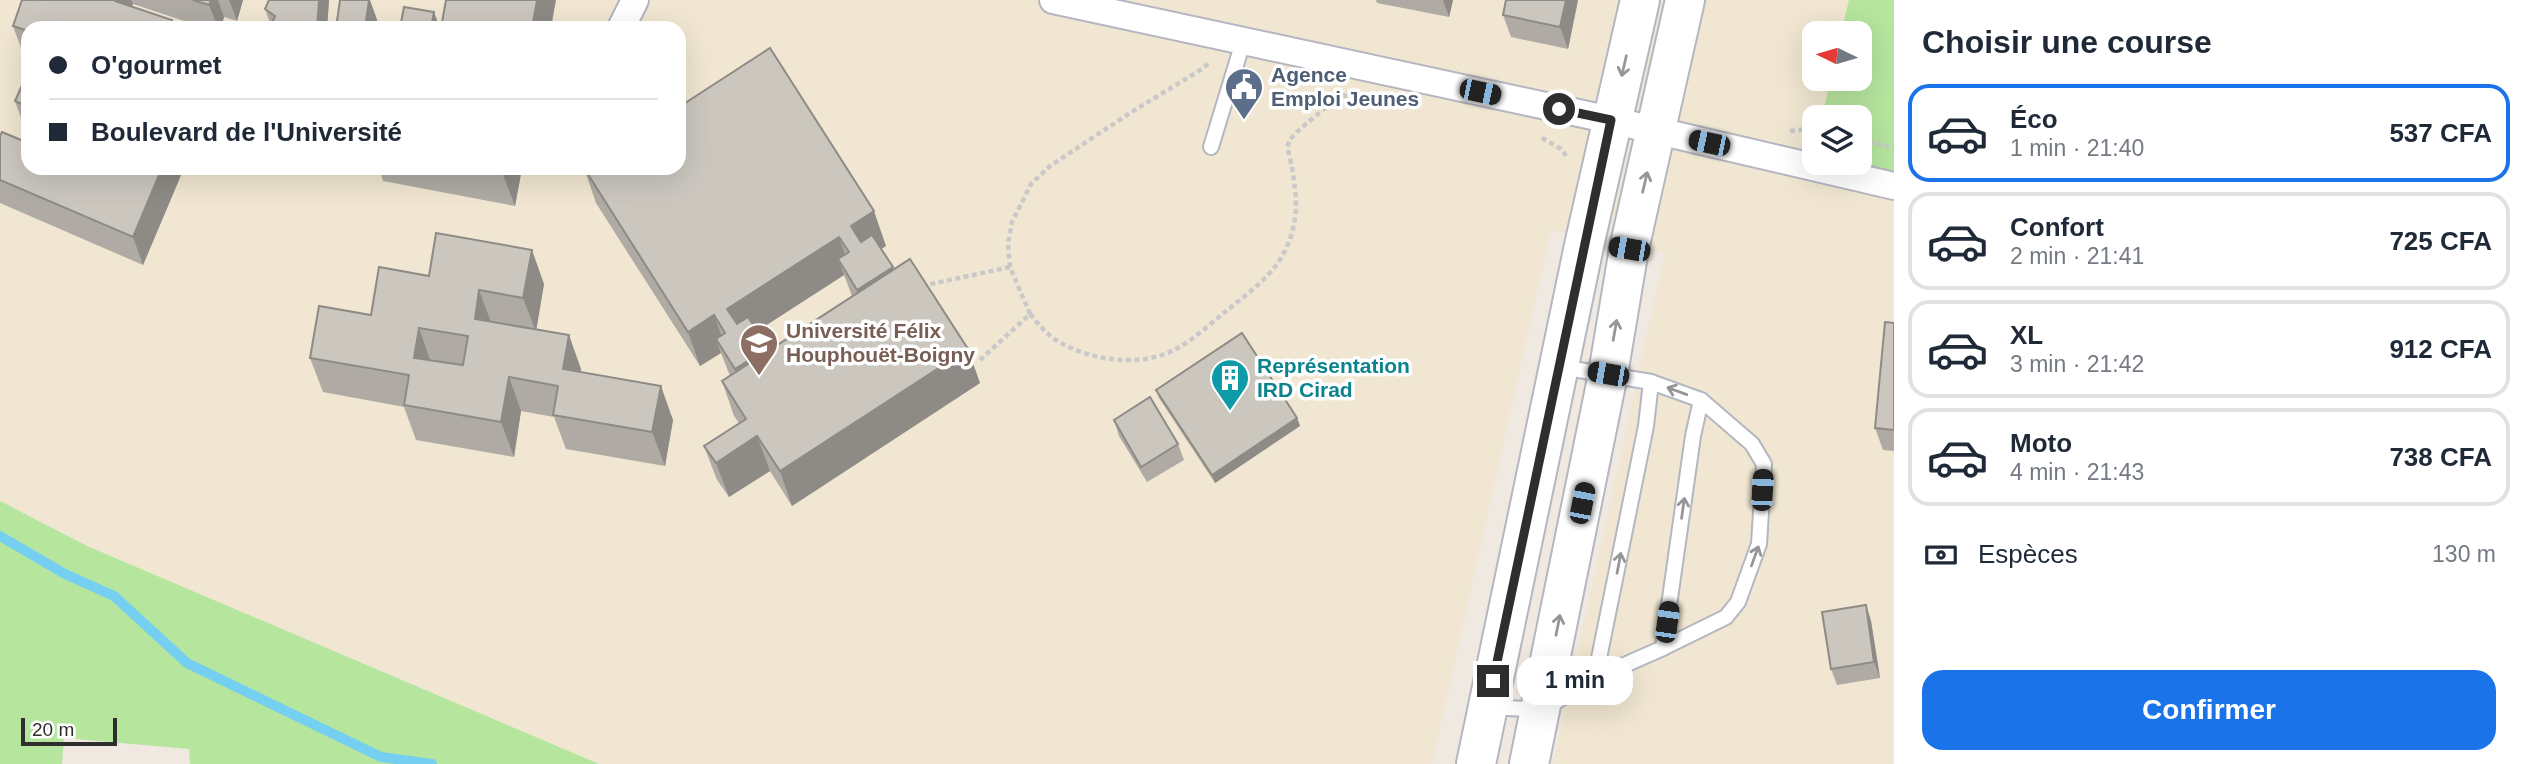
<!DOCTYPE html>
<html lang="fr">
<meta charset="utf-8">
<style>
body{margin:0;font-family:Helvetica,sans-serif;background:#f2f2f3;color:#1f2937;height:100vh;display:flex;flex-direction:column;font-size:26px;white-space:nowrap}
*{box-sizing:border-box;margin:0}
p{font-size:23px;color:#747a83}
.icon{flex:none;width:38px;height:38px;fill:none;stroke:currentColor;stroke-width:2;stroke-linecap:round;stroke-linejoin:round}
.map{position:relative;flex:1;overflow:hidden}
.details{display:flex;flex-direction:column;background:#fff;width:630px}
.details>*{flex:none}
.top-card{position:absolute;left:21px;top:21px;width:665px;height:154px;border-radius:21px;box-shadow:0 7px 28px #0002;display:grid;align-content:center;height:154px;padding:0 28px;background:#fff}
.needle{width:46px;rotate:275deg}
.controls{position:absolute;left:1802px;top:21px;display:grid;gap:14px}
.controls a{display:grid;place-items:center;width:70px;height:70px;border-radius:14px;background:#fff;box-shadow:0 7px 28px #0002;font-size:35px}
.scale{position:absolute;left:21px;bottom:18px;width:96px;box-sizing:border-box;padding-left:7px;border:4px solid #2e2e2e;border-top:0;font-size:19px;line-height:24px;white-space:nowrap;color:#2e2e2e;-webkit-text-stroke:5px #fff;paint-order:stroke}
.end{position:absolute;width:32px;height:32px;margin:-16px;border:9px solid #2e2e2e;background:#fff;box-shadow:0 0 0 4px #fff}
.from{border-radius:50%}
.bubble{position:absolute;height:49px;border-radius:21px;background:#fff;box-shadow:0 7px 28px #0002;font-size:23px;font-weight:700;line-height:49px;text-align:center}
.car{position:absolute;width:21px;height:42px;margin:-21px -10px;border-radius:9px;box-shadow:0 0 5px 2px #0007;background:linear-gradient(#222 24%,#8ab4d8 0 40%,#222 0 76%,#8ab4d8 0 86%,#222 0)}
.top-card b{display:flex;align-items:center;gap:24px;height:66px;font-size:26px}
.top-card b+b{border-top:2px solid #e0e1e3}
.top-card i{width:18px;height:18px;background:#1f2937}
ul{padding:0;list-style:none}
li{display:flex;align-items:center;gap:21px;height:98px;margin:0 14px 10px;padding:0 14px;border:4px solid #e0e1e3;border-radius:21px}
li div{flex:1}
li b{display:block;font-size:26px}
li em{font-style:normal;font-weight:700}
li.on{border-color:#1a73e8}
li>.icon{width:63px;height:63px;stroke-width:1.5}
h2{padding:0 28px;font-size:32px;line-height:84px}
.pay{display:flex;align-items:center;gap:18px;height:77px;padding:0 28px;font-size:26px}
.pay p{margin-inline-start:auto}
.cta{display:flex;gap:14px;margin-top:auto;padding:14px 28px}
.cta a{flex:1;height:80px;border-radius:21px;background:#1a73e8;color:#fff;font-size:28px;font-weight:700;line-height:80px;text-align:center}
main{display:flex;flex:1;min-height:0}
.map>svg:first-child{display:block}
</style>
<main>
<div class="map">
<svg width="1894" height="764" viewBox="0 0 1894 764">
<rect width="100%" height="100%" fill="#efe9e1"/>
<path fill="#f0e6d1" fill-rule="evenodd" d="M0 0H1894V764H1553L1665 253 1551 230 1432 764H599L87 546 0 501ZM28 28H679V168H28ZM1815 33H1860V79H1815ZM1815 117H1860V163H1815Z"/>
<g fill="#b6e59e">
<polygon points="1849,0 1894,0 1894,174 1844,163 1860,163 1860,117 1822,117 1831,79 1860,79 1860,33 1841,33"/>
<polygon points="0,501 87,546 599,764 190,764 189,749 64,738 62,764 0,764"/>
</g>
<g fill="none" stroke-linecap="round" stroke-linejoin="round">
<polyline stroke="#75cff0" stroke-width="10" points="0,536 65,574 114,596 187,663 381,757 432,764"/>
<defs>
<g id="lane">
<polyline points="1211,147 1243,42"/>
<polyline points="1663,648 1693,436 1701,400"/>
<polyline points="1595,678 1646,426 1651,382"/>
<polyline points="1489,707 1542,710 1595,678 1663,648 1726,617 1738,602 1759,544 1764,464 1752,444 1701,400 1651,382 1561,367"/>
</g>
<g id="street">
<polyline points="1053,0 1611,120 1894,186"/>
<polyline points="621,28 635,0"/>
</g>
<g id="secondary">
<polyline points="1476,764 1585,241 1640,0"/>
<polyline points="1529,764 1608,374 1629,249 1685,0"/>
</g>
</defs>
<use href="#lane" stroke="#b4b7c1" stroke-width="18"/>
<use href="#street" stroke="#b4b7c1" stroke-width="30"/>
<use href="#secondary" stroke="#b4b7c1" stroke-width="42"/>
<g stroke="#c9c9c9" stroke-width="4.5" stroke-dasharray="5 3.5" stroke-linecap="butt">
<polyline points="1790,131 1815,128"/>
<polyline points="1542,138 1561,149 1568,158"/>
<polyline points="1860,139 1894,148"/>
<polyline points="922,286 1010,267"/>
<polyline points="1030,314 1010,267 1008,244 1012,222 1031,184 1050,166 1130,113 1202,69 1210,62"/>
<path d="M980 360 1030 314C1039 325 1048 336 1061 343 1093 361 1141 367 1174 350 1194 340 1212 322 1230 308 1252 290 1276 273 1287 246 1299 219 1297 197 1292 168 1291 160 1286 149 1289 142 1291 134 1332 103 1341 95L1380 103"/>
</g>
<use href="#lane" stroke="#fff" stroke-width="14"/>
<use href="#street" stroke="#fff" stroke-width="26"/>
<use href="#secondary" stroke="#fff" stroke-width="38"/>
</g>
<g fill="#afaba4" fill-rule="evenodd">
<polygon points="22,0 243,0 237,21 224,17 221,28 205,28 133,4 28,28 28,55 23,53 13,26"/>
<polygon points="269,0 329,0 327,28 270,28 271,26 265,9"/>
<polygon points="1376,0 1453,0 1449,17 1377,3"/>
<polygon points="1578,0 1568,49 1511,37 1503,15"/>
<polygon points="28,72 28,130 25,129 15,101"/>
<polygon points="0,136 28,168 184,168 143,265 0,203"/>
<polygon points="379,168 522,168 515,206 383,181"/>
<path d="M584 168 886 246 881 249 894 270 980 383 792 506 770 471 729 497 717 480 704 446 739 423 734 416 722 381 730 376 721 353 700 366 596 203ZM844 275 852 296 769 351 757 331Z"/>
<polygon points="429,276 544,284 536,329 581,369 581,372 673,420 665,466 566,449 554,417 521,411 514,457 416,440 404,407 323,392 310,358 371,315"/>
<polygon points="1894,323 1894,451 1883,450 1875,428"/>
<polygon points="1156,390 1297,418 1300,426 1215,483 1159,398"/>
<polygon points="1114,420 1178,444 1184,460 1147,482 1119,436"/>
<polygon points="1866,605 1871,621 1880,678 1837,685 1831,669"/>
</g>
<g fill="#8e8b86">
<polygon points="115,0 131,0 133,4 125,28"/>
<polygon points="211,0 218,0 224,17 221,28 218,28 209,5"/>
<polygon points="229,0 243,0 237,21"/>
<polygon points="319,0 329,0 327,28 317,28"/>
<polygon points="369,0 370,0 380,28 365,28"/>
<polygon points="537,0 556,0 551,28 532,28"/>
<polygon points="1443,0 1453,0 1449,17"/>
<polygon points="1566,0 1578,0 1568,49 1560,27"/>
<polygon points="434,12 440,28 431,28"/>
<polygon points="172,20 175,28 169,28"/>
<polygon points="162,168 184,168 143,265 133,237"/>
<polygon points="503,168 522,168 515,206 502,172"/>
<polygon points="874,211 886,246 863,260 851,226"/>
<polygon points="839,237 851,271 838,259 844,275 739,343 727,309"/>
<polygon points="532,250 544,284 536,332 523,298"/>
<polygon points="893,267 905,302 870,324 857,290"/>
<polygon points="479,290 492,325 475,319"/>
<polygon points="714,315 726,349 716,339 721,353 700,366 688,332"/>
<polygon points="419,328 431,363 414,358"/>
<polygon points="569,335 581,369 576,403 563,369"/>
<polygon points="768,348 780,382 748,404 735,369"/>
<polygon points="968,349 980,383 792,506 780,471"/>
<polygon points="509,377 521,411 514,457 501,422"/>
<polygon points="661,386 673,420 665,466 652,432"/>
<polygon points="1297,418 1300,426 1215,483 1212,475"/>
<polygon points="757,436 770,471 729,497 716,463"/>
<polygon points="1866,605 1871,621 1880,678 1874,662"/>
</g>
<g fill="#cbc7bf" stroke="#8e8b86" stroke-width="2" fill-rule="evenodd">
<polygon points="22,0 115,0 115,1 172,20 169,28 28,28 28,31 13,26"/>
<polygon points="193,0 211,0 209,5"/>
<polygon points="269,0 319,0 317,28 270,28 275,16 265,9"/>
<polygon points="340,0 369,0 365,28 336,28"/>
<polygon points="446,0 537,0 532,28 441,28"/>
<polygon points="1506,0 1566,0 1560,27 1503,15"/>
<polygon points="404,7 434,12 431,28 400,28"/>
<polygon points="770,48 874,211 851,226 861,242 872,235 893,267 857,290 838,259 849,252 839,237 727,309 737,324 748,317 768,348 735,369 716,339 725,333 714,315 688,332 584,168 679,168 679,107"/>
<polygon points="28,72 28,107 15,101"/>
<polygon points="2,132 28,143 28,168 162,168 133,237 0,180 0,136"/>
<polygon points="482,168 503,168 502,172"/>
<path d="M436 233 532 250 523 298 479 290 475 319 569 335 563 369 661 386 652 432 553 415 558 386 509 377 501 422 404 405 409 375 310 358 319 306 371 315 379 267 429 276ZM419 328 468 336 463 365 414 358Z"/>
<polygon points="910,259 968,349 780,471 757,436 716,463 704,446 746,419 722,381"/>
<polygon points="1885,322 1894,323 1894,430 1875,428"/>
<polygon points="1242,333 1297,418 1212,475 1156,390"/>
<polygon points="1150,397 1178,444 1141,467 1114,420"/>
<polygon points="1866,605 1874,662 1831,669 1822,612"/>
</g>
<defs><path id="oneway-shaft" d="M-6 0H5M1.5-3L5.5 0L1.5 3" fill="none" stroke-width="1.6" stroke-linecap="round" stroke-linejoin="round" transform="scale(1.75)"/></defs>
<g stroke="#969696">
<use href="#oneway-shaft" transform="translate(1624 66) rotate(103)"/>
<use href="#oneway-shaft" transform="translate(1645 182) rotate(-77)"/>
<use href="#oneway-shaft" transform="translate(1615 330) rotate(-80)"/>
<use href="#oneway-shaft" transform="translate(1677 391) rotate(-160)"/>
<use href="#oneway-shaft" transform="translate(1683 508) rotate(-82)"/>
<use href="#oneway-shaft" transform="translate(1755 556) rotate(-70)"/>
<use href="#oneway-shaft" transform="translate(1619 563) rotate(-79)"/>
<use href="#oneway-shaft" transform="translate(1558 625) rotate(-79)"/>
</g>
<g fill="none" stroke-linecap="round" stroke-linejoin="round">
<polyline stroke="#2e2e2e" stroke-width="9" points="1493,681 1611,120 1559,109"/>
</g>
<defs>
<symbol id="civic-pin" viewBox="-11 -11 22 30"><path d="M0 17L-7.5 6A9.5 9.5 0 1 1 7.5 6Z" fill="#5c6f8a" stroke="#fff"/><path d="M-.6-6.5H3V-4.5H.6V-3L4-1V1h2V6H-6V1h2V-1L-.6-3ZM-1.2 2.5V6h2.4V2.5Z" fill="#fff"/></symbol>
<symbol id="university-pin" viewBox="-11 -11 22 30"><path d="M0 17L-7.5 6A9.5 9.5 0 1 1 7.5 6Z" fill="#8d6e63" stroke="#fff"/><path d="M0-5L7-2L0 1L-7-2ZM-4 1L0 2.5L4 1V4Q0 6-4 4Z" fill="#fff"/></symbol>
<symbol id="building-pin" viewBox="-11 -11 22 30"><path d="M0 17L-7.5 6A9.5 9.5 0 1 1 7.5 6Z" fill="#0f9aa8" stroke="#fff"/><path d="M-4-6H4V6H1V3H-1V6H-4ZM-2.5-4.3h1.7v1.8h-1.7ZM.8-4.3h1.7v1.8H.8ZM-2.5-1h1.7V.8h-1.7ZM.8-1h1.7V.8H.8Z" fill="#fff"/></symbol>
</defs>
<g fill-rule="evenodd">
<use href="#civic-pin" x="1222" y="65" width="44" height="60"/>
<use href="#university-pin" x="737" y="321" width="44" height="60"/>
<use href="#building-pin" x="1208" y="356" width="44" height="60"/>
</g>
<g text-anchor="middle" stroke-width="7" stroke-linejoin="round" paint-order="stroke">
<g font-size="21" font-weight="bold" fill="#4e5e75" stroke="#fff" text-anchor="start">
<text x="1271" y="82">Agence<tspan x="1271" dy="24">Emploi Jeunes</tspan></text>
</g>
<g font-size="21" font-weight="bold" fill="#785e54" stroke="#fff" text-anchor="start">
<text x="786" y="338">Université Félix<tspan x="786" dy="24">Houphouët-Boigny</tspan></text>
</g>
<g font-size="21" font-weight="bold" fill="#0d838f" stroke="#fff" text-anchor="start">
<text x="1257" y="373">Représentation<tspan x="1257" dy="24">IRD Cirad</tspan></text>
</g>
</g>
</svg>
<div class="controls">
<a><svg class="needle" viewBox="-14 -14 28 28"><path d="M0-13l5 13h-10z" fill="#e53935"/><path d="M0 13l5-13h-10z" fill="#747a83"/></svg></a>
<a><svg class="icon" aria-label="layers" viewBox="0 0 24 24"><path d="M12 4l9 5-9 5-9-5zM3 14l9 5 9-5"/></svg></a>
</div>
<div class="scale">20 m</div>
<i class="end from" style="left:1559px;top:109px"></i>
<i class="end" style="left:1493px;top:681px"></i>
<div class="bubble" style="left:1517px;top:656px;width:116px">1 min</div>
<i class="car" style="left:1480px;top:92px;rotate:102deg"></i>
<i class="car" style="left:1709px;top:143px;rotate:282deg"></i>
<i class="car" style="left:1629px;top:249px;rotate:280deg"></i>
<i class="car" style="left:1608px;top:374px;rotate:280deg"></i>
<i class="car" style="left:1762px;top:490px;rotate:3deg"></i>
<i class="car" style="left:1582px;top:503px;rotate:11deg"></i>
<i class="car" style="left:1667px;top:622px;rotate:8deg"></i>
<div class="top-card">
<b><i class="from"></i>O'gourmet</b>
<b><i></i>Boulevard de l'Université</b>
</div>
</div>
<section class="details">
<h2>Choisir une course</h2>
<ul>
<li class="on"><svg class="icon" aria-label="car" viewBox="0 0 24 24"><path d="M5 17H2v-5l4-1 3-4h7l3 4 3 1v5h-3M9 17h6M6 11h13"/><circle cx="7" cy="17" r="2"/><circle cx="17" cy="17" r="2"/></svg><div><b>Éco</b><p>1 min · 21:40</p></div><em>537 CFA</em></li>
<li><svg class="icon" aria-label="car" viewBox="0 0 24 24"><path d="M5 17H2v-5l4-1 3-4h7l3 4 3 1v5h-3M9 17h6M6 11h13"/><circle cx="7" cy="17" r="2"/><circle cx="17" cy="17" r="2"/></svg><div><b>Confort</b><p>2 min · 21:41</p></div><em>725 CFA</em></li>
<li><svg class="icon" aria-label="car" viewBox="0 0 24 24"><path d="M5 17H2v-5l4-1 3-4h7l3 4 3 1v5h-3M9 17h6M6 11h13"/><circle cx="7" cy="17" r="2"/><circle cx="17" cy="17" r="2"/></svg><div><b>XL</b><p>3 min · 21:42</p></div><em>912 CFA</em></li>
<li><svg class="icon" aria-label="car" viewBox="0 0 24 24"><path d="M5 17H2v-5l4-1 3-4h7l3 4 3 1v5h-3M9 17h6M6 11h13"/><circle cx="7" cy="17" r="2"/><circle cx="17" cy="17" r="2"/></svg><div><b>Moto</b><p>4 min · 21:43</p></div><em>738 CFA</em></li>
</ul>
<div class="pay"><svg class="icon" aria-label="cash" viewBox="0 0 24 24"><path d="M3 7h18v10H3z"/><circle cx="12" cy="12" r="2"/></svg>Espèces<p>130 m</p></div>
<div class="cta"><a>Confirmer</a></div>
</section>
</main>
